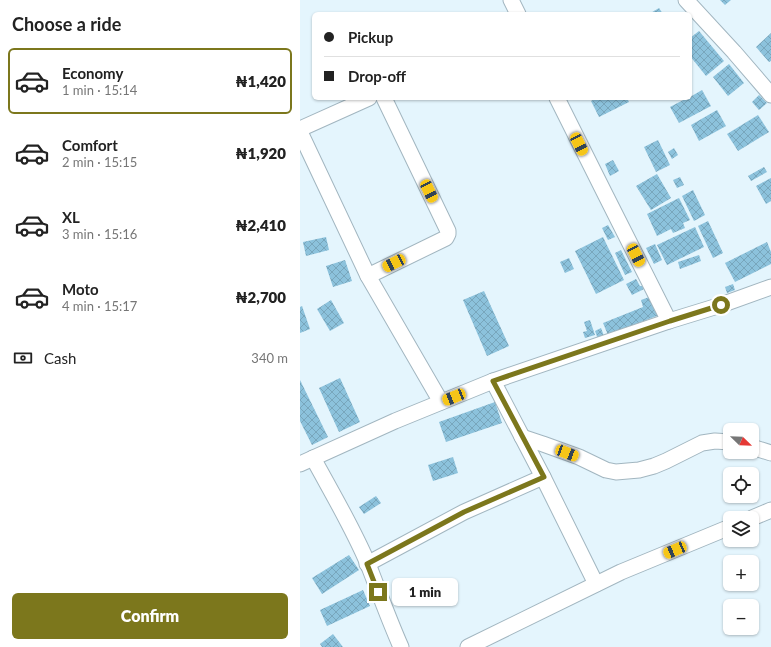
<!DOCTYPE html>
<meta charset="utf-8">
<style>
body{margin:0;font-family:Lato,sans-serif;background:#f2f2f2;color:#222;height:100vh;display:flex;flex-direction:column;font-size:15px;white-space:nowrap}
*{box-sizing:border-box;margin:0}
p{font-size:13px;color:#767676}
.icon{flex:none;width:22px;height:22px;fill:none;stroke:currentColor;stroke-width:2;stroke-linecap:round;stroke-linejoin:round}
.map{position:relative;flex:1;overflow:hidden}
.panel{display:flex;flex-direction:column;background:#fff;width:300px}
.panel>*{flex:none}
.banner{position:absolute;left:12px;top:12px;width:380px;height:88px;border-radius:6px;box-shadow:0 1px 3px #0004;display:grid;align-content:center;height:88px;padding:0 12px;background:#fff}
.needle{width:26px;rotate:113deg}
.fabs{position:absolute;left:423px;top:423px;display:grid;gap:8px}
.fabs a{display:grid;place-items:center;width:36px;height:36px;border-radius:6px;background:#fff;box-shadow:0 1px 3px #0004;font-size:20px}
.end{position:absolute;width:18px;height:18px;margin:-9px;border:5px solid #7c771c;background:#fff;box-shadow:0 0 0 2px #fff}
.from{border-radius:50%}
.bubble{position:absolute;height:28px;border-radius:6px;background:#fff;box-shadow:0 1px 3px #0004;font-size:13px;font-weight:800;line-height:28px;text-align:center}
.car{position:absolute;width:12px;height:24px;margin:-12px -6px;border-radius:5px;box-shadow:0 0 3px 1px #0007;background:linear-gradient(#f5c518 24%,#345 0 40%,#f5c518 0 76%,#345 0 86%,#f5c518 0)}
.banner b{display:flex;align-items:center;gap:14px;height:38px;font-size:15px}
.banner b+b{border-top:1px solid #e0e0e0}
.banner i{width:10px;height:10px;background:#222}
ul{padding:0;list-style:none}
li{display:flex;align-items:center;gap:12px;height:66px;margin:0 8px 6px;padding:0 4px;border:2px solid transparent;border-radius:6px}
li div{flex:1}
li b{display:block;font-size:15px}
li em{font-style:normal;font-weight:800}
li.active{border-color:#7c771c}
li>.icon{width:36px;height:36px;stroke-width:1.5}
h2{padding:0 12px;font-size:18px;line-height:48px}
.pay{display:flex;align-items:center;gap:10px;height:44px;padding:0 12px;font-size:15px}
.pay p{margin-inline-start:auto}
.cta{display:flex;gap:8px;margin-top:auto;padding:8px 12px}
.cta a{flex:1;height:46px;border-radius:6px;background:#7c771c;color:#fff;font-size:16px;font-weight:800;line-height:46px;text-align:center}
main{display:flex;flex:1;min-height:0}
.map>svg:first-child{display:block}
</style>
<main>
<section class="panel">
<h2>Choose a ride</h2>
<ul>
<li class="active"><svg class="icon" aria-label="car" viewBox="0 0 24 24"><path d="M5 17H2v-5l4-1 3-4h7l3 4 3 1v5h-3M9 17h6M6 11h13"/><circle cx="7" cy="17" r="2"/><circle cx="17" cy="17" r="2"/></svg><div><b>Economy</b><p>1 min · 15:14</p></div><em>₦1,420</em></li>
<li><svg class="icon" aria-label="car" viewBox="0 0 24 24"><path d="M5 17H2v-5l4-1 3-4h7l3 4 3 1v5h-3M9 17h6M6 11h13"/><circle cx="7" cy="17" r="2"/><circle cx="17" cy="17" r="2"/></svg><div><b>Comfort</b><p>2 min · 15:15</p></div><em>₦1,920</em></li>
<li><svg class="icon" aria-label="car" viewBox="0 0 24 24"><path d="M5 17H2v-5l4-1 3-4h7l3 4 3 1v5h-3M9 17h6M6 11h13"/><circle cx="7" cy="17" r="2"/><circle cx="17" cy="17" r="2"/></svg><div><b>XL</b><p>3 min · 15:16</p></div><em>₦2,410</em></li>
<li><svg class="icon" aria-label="car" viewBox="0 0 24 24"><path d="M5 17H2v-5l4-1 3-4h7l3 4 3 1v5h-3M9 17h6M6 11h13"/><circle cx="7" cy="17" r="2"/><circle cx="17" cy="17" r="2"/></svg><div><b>Moto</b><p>4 min · 15:17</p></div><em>₦2,700</em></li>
</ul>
<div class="pay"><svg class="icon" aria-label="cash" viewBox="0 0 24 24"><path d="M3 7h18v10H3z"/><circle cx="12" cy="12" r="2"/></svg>Cash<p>340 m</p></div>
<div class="cta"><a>Confirm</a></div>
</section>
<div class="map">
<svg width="471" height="647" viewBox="0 0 471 647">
<defs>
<pattern id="building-cross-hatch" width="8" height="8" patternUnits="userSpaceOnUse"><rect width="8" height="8" fill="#8cc2dc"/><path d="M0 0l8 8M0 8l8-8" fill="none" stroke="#78a6bc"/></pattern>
</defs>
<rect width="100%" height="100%" fill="#e4f5fd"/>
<g fill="url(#building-cross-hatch)">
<polygon points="420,0 431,0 425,5"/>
<polygon points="359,8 363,14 349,14"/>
<polygon points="399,31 424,61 406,76 390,56 390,38"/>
<polygon points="471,33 471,61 469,62 456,47"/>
<polygon points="429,64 444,83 428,96 413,77"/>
<polygon points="402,90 411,106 379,123 370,107 387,98 390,98 390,97"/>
<polygon points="459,95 467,103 459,110 452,102"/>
<polygon points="297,98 327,98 329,102 299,117 291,101"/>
<polygon points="417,110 426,126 399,141 391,125"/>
<polygon points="458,115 469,132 438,151 427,134"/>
<polygon points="358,140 370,165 356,172 344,147"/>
<polygon points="374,148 378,155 372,159 368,152"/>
<polygon points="313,160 319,171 310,176 305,164"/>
<polygon points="464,167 467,172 451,181 448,176"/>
<polygon points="357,174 371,198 351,210 336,186"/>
<polygon points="380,177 384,185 377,188 373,180"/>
<polygon points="471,178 471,201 466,204 456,186"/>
<polygon points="393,190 405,215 394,221 382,196"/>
<polygon points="379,198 390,220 383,223 385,228 373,233 371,229 357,236 347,214"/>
<polygon points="408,221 423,253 413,258 398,226"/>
<polygon points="308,225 315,237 308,240 302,228"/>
<polygon points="395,227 404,247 367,265 357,245"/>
<polygon points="26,237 29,250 6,256 3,242"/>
<polygon points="303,237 324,280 296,294 275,251"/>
<polygon points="467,242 471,252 471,264 435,282 425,263"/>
<polygon points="355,244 362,260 354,264 346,248"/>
<polygon points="321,250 332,272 325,275 315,253"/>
<polygon points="399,255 401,261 380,269 378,262"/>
<polygon points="269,258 274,269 265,273 260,262"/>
<polygon points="45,260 52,281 33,287 26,266"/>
<polygon points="336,279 340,286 342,286 344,289 332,295 326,284"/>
<polygon points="433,284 435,290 427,293 425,287"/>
<polygon points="184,291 209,346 187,356 163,300"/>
<polygon points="352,296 359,315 308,335 303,323 343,307 341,300"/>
<polygon points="31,300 44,323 30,331 17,309"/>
<polygon points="2,306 10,329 0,333 0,307"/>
<polygon points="290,320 295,335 285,338 283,332 287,331 284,322"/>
<polygon points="301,328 304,336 298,339 295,331"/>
<polygon points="40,378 60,422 39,432 19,388"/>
<polygon points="0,380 28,437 12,445 0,421"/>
<polygon points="195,402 202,423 146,442 139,422"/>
<polygon points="153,457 158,473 133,481 128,465"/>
<polygon points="76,496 81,503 64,514 59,507"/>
<polygon points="49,555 59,570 22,594 12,578"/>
<polygon points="63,590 70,606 27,626 20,610"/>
<polygon points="33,634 43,647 22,647 20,644"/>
</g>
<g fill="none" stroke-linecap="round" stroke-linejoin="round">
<defs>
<g id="minor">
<polyline points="211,0 218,14"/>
<polyline points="386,0 434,52 471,95"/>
<polyline points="257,98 304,192 369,321"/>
<polyline points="0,129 69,98"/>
<polyline points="0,132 68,276 141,402"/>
<polyline points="68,276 146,238 148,234 148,231 84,98"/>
<polyline points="193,381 243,477 296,584"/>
<polyline points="222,437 243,444 279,457 306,470 316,472 339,470 354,466 366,461 402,443 415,441 430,442"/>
<polyline points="452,447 471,453"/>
<path d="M13 458C32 493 53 528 68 564 79 592 89 620 101 647"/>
<polyline points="0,464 95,421 193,381 369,321 421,305 471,287"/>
<polyline points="452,518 471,510"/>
<polyline points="67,564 164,512 243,477"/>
<polyline points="168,647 321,572 430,527"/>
</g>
</defs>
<use href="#minor" stroke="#a2b6c0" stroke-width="17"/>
<use href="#minor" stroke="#fff" stroke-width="15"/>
</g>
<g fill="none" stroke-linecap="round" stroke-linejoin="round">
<polyline stroke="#7c771c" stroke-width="5" points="78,592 67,564 164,512 244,477 193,381 370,321 421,305"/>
</g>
</svg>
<div class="fabs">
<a><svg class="needle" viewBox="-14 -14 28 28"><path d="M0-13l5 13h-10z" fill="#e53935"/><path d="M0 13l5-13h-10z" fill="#767676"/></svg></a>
<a><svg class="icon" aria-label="locate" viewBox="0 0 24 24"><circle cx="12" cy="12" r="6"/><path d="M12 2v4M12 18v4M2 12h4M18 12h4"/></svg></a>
<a><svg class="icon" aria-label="layers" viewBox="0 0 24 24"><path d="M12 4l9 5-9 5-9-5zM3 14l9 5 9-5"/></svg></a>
<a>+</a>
<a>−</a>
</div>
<i class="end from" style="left:421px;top:305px"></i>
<i class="end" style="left:78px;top:592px"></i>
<div class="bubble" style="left:92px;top:578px;width:66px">1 min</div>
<i class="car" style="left:279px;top:144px;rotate:153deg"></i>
<i class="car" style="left:129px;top:191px;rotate:154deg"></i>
<i class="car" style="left:336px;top:255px;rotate:153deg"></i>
<i class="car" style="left:94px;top:263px;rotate:244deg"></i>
<i class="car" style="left:154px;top:397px;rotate:248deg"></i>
<i class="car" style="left:267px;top:453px;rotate:111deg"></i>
<i class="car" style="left:375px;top:550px;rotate:247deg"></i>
<div class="banner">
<b><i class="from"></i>Pickup</b>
<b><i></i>Drop-off</b>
</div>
</div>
</main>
